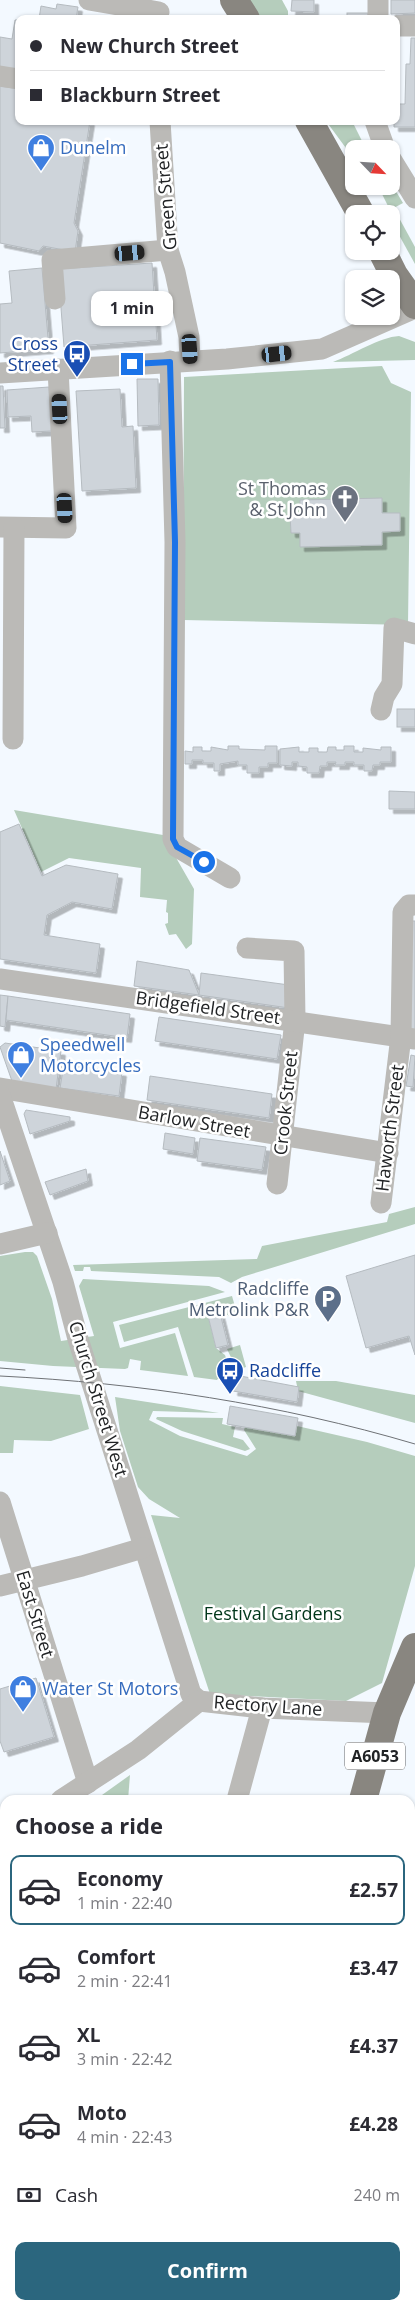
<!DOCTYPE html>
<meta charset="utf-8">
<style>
body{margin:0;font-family:"Open Sans",sans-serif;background:#f7f7f7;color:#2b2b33;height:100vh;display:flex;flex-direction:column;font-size:19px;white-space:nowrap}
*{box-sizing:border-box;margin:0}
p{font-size:16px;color:#7c7c81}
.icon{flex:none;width:28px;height:28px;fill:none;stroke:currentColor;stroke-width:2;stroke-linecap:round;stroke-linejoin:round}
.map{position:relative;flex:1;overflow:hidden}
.side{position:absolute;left:0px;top:1795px;width:415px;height:515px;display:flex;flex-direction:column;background:#fff;border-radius:15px 15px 0 0;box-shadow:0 1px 4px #0004}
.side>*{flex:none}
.top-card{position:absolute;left:15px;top:15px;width:385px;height:110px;border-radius:10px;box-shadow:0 1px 4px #0004;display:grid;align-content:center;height:110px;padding:0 15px;background:#fff}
.needle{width:32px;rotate:115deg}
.tools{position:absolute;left:345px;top:140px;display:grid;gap:10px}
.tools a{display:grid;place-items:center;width:55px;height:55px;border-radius:10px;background:#fff;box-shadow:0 1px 4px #0004;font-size:25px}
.end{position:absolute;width:22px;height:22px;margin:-11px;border:6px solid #1a73e8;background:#fff;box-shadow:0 0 0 2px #fff}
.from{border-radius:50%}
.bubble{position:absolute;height:35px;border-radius:10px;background:#fff;box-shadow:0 1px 4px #0004;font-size:16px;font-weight:700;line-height:35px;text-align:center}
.car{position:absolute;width:15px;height:30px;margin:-15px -8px;border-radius:6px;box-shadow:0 0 4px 1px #0007;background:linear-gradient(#222 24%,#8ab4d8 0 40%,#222 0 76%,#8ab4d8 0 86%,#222 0)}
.top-card b{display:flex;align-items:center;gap:18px;height:48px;font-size:19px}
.top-card b+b{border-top:1px solid #e1e1e2}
.top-card i{width:12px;height:12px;background:#2b2b33}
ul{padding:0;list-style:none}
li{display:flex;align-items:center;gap:15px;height:70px;margin:0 10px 8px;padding:0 5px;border:2px solid transparent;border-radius:10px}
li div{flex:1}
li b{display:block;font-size:19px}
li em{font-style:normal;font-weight:700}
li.selected{border-color:#2b667e}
li>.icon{width:45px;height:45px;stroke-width:1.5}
h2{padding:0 15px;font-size:22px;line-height:60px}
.pay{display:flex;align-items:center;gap:12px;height:55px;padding:0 15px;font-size:19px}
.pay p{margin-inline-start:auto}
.cta{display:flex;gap:10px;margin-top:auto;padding:10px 15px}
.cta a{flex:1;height:58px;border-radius:10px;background:#2b667e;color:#fff;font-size:20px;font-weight:700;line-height:58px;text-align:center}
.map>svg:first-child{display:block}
</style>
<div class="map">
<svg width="415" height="2310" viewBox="0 0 415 2310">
<defs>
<filter id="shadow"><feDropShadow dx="4.5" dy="4.5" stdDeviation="0" flood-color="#0004"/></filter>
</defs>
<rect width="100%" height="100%" fill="#f3f9ff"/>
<g fill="#b5cdbc">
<polygon points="247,0 282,0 288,11 288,19 260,19"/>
<polygon points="326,121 352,121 366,149 354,149 354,159"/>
<polygon points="391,183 403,203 390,210 378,186 391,186"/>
<polygon points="398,216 415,247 415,264 399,235 395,218"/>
<path d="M399 336 415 342V360L333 362C352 355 380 337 399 336Z"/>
<polygon points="382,366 391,383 411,392 408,625 183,620 184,377"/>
<polygon points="14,810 163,835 194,889 192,944 186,949 176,934 169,935 165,924 168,923 168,913 166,912 167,900 140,897 141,868 69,858 41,872"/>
<polygon points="415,1207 415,1224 242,1277 231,1283 219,1277 91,1271 90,1267 84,1267 83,1271 75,1271 73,1265 257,1259 262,1246 387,1222 389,1214"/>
<polygon points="25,1252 33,1252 37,1256 52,1299 61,1341 94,1336 79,1286 83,1279 209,1286 225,1292 113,1322 120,1348 175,1333 188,1376 140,1370 141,1361 130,1359 128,1368 125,1369 53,1366 0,1361 0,1256"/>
<polygon points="232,1296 238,1317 232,1318 219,1309 207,1312 216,1348 225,1355 228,1364 217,1380 194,1377 178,1327 124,1342 119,1325"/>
<polygon points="240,1345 246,1367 237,1370 227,1349"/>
<polygon points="296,1381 336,1381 415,1395 415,1423 298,1391"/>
<polygon points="0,1386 80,1395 89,1429 51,1441 14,1440 13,1453 0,1453"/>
<polygon points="115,1397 219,1413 153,1411 149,1420 180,1436 247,1456 256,1449 244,1430 245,1427 294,1436 297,1426 367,1442 415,1456 415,1566 382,1683 346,1701 210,1694 151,1515 180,1518 149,1499 138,1487 120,1431"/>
<polygon points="157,1417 223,1418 222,1424 235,1427 233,1437 243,1440 250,1449 245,1451 182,1431 156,1419"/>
<polygon points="130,1775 128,1800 95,1800"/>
<polygon points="5,2032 5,2305 56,2305 57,2310 0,2310 0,2036"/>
<polygon points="336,2305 393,2305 394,2310 337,2310"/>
</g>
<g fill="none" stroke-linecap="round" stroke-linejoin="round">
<polyline stroke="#657e88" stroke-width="5" points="410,1990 415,1994"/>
</g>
<g fill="#ced4da" stroke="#b5bbc0" filter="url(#shadow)">
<polygon points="292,0 314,0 314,12 291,11"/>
<polygon points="391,0 415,0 415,13 391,14"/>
<polygon points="57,4 78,7 76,19 39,19 41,6 56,9"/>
<rect x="347" y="13" width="21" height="6"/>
<polygon points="15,20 19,20 19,71 0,67 0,37 12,39"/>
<polygon points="411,38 415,38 415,127 394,127 394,121 396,121 396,104 405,104 406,64 410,64"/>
<polygon points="0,86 19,89 19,121 90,121 74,223 78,231 75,252 43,246 39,251 0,243"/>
<polygon points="152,263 157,340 64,347 58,269"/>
<polygon points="42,268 49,349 0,353 0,304 12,303 9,271"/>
<polygon points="137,379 158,379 159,425 138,426"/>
<polygon points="0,386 3,386 5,428 0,428"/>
<polygon points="49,387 52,431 32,432 31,416 8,417 7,390"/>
<polygon points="120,389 122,427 133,426 136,488 82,491 76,391"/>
<polygon points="382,498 382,513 400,513 400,531 382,532 382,545 300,547 300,533 291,533 290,514 300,514 300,500"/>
<rect x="397" y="709" width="18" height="18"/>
<polygon points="228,746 239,746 239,749 265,750 265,746 277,746 277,763 268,763 268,767 259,767 259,773 247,773 247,765 238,765 238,761 220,764 220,771 214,771 214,763 203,763 203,760 192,760 192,764 185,764 185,751 193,752 193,747 202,747 202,751 211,751 211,747 228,750"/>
<polygon points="344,746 354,746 354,752 363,752 363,748 381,750 381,747 391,747 391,762 380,762 380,765 373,765 372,771 364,771 364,765 354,765 354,762 345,762 345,765 335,765 336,762 327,762 327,766 320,766 319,773 307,773 307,767 298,766 298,762 292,762 292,766 280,765 280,749 299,747 299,752 309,752 309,748 318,748 318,752 327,752 328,747 336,747 336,750 344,750"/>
<polygon points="389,791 415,792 415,809 389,809"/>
<polygon points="19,824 42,876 66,865 118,874 112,909 72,902 47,915 44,935 100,944 96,973 0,959 0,832"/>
<polygon points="411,921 415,921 415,1031 409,1031"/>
<polygon points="137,961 189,970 199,995 134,986"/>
<polygon points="201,973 289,985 289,1008 199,995"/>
<polygon points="0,995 8,996 5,1027 0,1026"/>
<polygon points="8,996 130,1014 127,1038 6,1020"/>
<polygon points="159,1017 281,1035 277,1059 155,1041"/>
<polygon points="5,1043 61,1051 56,1089 13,1084 0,1047"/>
<polygon points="411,1055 415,1056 413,1087 406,1086"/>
<polygon points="64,1064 122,1072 119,1096 60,1088"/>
<polygon points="150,1076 272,1094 269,1118 147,1100"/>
<polygon points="26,1110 70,1117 70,1121 30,1134 24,1114"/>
<polygon points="165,1133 195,1138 193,1154 163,1149"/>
<polygon points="200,1138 266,1147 262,1170 197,1161"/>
<polygon points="0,1151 10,1181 0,1185"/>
<polygon points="86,1169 88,1181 50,1195 45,1182"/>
<polygon points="415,1255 415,1355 409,1336 366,1348 346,1276"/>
<polygon points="219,1309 228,1345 216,1348 207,1312"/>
<polygon points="235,1375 299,1387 297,1402 233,1391"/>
<polygon points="230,1406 298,1418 295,1436 227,1424"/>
<polygon points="36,1678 54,1737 4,1752 0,1741 0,1689"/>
</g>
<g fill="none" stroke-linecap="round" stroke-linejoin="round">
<g stroke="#bbbab7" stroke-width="21">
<polyline points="89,0 159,12"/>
<polyline points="378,19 378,0"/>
<polyline points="396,26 415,26"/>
<polyline points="0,76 19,79"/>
<polyline points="160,121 168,250 175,272 189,337 190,360"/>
<polyline points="375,121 385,149"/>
<polyline points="391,159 415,198"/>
<polyline points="55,299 52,260 168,250"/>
<polyline points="170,361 175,542 173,839 177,847 230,878"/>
<polyline points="0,373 227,359 322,349 415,308"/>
<polyline points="0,527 66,528 58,369"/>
<polyline points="381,710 384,697 392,684 394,628 415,634"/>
<polyline points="13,739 14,528"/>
<polyline points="247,948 294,951 295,1020 277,1184"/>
<polyline points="0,979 415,1039"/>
<polyline points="0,1088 388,1153"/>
<polyline points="0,1095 63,1282 78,1339 191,1694 199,1701"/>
<polyline points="381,1203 401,1036 403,912 409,905 415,905"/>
<polyline points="0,1244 47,1233"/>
<polyline points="0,1502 88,1783"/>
<polyline points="0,1586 82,1566 143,1548"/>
<polyline points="61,1800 138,1750 199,1701 262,1708 387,1713"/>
<polyline points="237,1800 262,1708"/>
<polyline points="0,1824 5,1826"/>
<polyline points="5,1854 5,1862"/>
<polyline points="410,1932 415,1932"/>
<polyline points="410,2200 415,2198"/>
</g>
<g stroke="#898680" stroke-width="28">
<polyline points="234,0 246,19"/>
<polyline points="309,121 361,214"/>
<polyline points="382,251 394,275 415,305"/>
<polyline points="363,1800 387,1713 415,1647"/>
<polyline points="410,2298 414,2310"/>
</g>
<g stroke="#6f7276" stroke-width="1">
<polyline points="0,1368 25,1370"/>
<path d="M0 1376C140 1383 280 1404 415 1444"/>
</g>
</g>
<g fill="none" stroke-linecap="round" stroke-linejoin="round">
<polyline stroke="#1a73e8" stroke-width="6" points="132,364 170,362 175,542 173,839 177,847 204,862"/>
</g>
<defs>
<symbol id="shop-pin" viewBox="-11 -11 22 30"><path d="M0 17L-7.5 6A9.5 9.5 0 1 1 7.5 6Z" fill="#3f7fe0" stroke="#fff"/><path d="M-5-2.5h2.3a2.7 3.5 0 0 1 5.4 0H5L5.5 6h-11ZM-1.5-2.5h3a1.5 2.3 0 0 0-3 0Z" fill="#fff"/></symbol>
<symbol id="bus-pin" viewBox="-11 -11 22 30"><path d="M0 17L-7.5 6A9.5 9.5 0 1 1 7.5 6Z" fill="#1a4fb4" stroke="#fff"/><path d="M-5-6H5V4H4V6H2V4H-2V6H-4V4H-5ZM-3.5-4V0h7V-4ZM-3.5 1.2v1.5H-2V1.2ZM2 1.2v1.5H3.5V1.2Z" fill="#fff"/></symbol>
<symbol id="church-pin" viewBox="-11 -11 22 30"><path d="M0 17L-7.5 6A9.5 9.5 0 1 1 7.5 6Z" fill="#6b7280" stroke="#fff"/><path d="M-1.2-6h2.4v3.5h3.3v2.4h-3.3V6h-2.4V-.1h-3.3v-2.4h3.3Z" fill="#fff"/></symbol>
<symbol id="parking-pin" viewBox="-11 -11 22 30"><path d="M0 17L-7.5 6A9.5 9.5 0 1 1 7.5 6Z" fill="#5c6f8a" stroke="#fff"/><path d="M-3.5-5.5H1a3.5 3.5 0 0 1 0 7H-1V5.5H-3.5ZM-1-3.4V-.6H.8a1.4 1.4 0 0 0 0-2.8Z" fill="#fff"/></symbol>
</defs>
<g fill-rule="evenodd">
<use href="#shop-pin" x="25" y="132" width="32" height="43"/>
<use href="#bus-pin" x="61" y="338" width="32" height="43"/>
<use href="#church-pin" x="329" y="483" width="32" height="43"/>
<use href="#shop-pin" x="5" y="1039" width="32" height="43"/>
<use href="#parking-pin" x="312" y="1283" width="32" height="43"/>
<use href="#bus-pin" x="214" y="1355" width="32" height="43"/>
<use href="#shop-pin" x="7" y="1673" width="32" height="43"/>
</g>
<g text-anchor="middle" stroke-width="5" stroke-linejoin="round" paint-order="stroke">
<rect fill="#fff" stroke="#646566" stroke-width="1" x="345" y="1742.5" width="60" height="27" rx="4"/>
<g font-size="16" font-weight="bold" fill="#212325">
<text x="375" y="1762">A6053</text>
</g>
<g font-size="18" fill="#366cbe" stroke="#fff" text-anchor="start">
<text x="60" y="154">Dunelm</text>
<text x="40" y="1051">Speedwell<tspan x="40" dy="21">Motorcycles</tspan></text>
<text x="42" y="1695">Water St Motors</text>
</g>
<g font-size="18" fill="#212325" stroke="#fff">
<text transform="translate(166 197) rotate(-95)" y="6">Green Street</text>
<text transform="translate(208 1008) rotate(8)" y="6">Bridgefield Street</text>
<text transform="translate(286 1103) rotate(-84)" y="6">Crook Street</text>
<text transform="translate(194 1122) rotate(10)" y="6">Barlow Street</text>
<text transform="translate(390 1128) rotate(-83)" y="6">Haworth Street</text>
<text transform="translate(98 1399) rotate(73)" y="6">Church Street West</text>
<text transform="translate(35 1614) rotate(73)" y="6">East Street</text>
<text transform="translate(268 1706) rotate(4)" y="6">Rectory Lane</text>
</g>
<g font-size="18" fill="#164399" stroke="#fff" text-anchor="end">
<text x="58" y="350">Cross<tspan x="58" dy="21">Street</tspan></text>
<text x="249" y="1377" text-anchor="start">Radcliffe</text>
</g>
<g font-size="18" fill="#5b616d" stroke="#fff" text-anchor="end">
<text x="326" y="495">St Thomas<tspan x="326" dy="21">&amp; St John</tspan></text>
</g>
<g font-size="18" fill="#4e5e75" stroke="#fff" text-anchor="end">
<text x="309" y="1295">Radcliffe<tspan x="309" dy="21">Metrolink P&amp;R</tspan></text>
</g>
<g font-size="18" fill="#00361a" stroke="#fff">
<text x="273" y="1620">Festival Gardens</text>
</g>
</g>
</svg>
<div class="tools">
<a><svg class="needle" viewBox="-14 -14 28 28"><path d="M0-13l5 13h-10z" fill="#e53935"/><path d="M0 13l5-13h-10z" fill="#7c7c81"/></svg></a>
<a><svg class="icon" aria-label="locate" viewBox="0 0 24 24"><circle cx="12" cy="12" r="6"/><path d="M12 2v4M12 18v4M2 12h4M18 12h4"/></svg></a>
<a><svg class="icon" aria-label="layers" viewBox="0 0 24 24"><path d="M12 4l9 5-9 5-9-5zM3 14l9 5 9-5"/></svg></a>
</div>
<i class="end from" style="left:204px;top:862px"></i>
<i class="end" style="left:132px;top:364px"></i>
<div class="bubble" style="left:91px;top:291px;width:82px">1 min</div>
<i class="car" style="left:130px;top:253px;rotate:85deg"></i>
<i class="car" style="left:190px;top:349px;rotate:176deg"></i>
<i class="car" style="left:277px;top:354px;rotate:84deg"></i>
<i class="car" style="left:60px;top:409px;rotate:357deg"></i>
<i class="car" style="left:65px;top:508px;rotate:177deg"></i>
<div class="top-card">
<b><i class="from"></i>New Church Street</b>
<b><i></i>Blackburn Street</b>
</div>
<section class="side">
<h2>Choose a ride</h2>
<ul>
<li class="selected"><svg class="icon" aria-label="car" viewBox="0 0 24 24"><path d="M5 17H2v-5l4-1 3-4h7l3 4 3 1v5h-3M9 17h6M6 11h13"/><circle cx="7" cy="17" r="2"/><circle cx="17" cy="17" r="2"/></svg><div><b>Economy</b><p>1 min · 22:40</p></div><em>£2.57</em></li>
<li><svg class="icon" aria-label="car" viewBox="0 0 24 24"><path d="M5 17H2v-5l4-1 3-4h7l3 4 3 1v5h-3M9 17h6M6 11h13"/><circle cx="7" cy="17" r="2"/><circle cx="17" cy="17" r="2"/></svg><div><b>Comfort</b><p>2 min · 22:41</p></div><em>£3.47</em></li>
<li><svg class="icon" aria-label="car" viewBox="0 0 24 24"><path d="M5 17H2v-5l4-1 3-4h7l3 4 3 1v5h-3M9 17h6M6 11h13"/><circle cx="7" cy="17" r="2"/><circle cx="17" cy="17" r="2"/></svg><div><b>XL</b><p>3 min · 22:42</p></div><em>£4.37</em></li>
<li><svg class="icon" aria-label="car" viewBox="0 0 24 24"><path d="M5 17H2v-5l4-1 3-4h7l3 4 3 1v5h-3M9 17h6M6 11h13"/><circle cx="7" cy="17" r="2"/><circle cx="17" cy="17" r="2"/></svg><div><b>Moto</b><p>4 min · 22:43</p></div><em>£4.28</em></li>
</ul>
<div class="pay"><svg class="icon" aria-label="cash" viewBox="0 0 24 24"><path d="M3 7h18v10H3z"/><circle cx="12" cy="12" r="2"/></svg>Cash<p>240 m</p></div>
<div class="cta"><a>Confirm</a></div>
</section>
</div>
